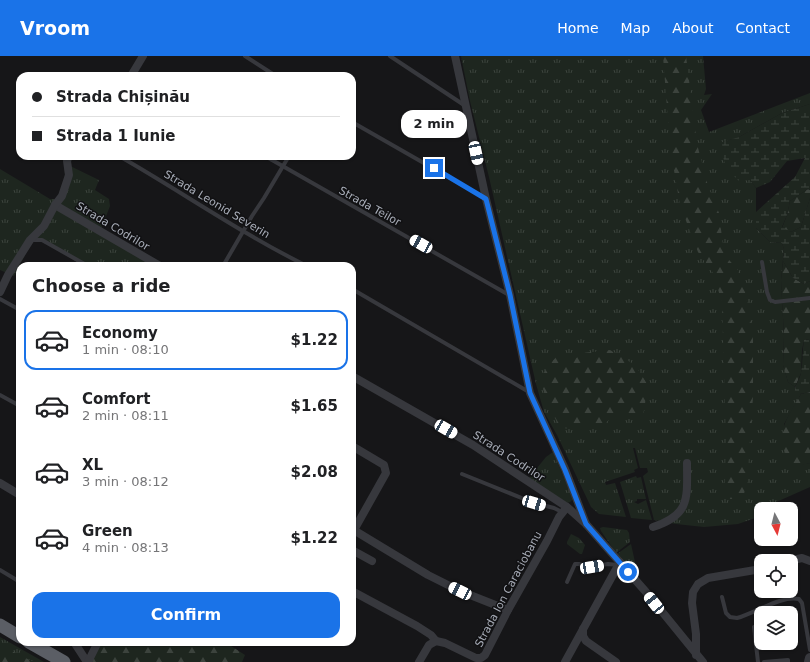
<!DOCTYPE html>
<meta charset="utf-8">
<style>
body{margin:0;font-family:"DejaVu Sans",sans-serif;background:#f2f2f2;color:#202124;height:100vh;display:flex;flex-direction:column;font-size:15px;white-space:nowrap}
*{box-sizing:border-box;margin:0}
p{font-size:13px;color:#757577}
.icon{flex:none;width:22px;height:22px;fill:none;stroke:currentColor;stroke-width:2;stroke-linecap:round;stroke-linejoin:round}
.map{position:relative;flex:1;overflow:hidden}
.drawer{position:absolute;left:16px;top:206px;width:340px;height:384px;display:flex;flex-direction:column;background:#fff;border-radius:12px;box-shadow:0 1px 3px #0004}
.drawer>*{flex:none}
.banner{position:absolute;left:16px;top:16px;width:340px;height:88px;border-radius:12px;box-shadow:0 1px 3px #0004;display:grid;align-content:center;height:88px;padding:0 16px;background:#fff}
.needle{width:26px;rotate:173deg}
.tools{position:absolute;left:754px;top:446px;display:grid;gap:8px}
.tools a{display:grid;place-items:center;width:44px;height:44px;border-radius:8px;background:#fff;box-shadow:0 1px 3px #0004;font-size:20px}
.end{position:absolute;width:18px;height:18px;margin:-9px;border:5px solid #1a73e8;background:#fff;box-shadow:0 0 0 2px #fff}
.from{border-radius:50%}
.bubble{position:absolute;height:28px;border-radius:12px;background:#fff;box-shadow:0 1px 3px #0004;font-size:13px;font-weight:600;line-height:28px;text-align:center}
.car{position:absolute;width:12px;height:24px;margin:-12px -6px;border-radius:5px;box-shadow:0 0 3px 1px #0007;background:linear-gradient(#fff 24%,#345 0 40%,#fff 0 76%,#345 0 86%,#fff 0)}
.banner b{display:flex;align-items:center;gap:14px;height:38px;font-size:15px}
.banner b+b{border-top:1px solid #e0e0e0}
.banner i{width:10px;height:10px;background:#202124}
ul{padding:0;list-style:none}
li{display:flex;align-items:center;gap:12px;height:60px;margin:0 8px 6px;padding:0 8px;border:2px solid transparent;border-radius:12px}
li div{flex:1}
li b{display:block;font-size:15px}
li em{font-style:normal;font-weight:600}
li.active{border-color:#1a73e8}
li>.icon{width:36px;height:36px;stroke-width:1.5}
h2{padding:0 16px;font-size:18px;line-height:48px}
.button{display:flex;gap:8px;margin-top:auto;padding:8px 16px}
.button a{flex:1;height:46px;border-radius:12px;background:#1a73e8;color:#fff;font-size:16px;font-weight:600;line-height:46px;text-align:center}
header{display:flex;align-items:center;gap:24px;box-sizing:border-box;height:56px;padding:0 20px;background:#1a73e8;color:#fff}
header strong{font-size:19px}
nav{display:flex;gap:22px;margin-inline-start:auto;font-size:14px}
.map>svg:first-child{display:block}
</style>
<header>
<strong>Vroom</strong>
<nav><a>Home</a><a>Map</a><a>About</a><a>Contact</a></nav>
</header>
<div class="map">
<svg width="810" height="606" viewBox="0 0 810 606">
<defs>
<pattern id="grass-tufts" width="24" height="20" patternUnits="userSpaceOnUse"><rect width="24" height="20" fill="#1e261f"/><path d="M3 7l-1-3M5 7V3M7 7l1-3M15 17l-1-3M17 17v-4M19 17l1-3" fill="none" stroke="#3c433d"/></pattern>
<pattern id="forest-firs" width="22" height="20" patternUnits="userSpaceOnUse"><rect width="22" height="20" fill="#1e261f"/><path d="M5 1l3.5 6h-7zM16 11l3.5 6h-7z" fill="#3c433d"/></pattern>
<pattern id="wetland-marsh" width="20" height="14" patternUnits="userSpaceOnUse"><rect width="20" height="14" fill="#1e261f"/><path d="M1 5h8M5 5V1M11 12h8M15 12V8" fill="none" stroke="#3c433d"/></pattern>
</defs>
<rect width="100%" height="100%" fill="#161618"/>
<g fill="url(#grass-tufts)">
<polygon points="461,0 703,0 706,33 704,39 712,38 701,54 709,76 810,37 810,48 782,57 739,81 723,86 756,132 756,172 770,186 782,187 784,193 781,224 784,280 783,309 788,326 795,331 795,338 801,338 784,368 794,410 810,407 810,431 765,451 764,453 761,453 761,460 738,468 704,471 676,468 654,464 643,420 648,416 647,412 640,412 635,392 633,392 638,412 634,414 635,416 605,426 606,429 615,427 626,461 599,458 591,451 557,379 544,356 536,328 489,121 470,45"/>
<path d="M64 107 99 124 95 134 109 143 110 150 101 173 165 210H84L43 186H32L14 220 0 214V113L50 143H56C65 131 66 122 64 107Z"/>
<polygon points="553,396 573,443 570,446 567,447 529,422 546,401"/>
<polygon points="636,420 637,422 641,421 646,443 637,443 637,445 634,446 638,448 646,444 652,464 631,462 620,426"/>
<polygon points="603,471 627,474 629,477 630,486 616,497 601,475 600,472"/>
<polygon points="571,478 579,482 585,489 582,498 580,498 567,488 567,486"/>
<polygon points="631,488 636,511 634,514 631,513 617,498"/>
<polygon points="0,581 44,606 0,606"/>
</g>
<g fill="url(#forest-firs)">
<polygon points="663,0 686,0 697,88 708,130 719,157 724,198 742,219 749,255 753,284 753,340 747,429 742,443 728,443 725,428 726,380 722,248 714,218 698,196 680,149 670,91"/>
<polygon points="808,133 810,134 810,142 801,171 791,176 782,172 787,159 790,145"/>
<polygon points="783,205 793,222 804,228 810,225 810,283 804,284 802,294 801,317 795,331 788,326 783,309 784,280 781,224"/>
<path d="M610 294 635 309 648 329 643 360 626 358 612 360 605 368 601 367 577 373 560 372C555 362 540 333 542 323 544 313 552 306 558 299L567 298 576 302 583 297Z"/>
<path d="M810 336V407L794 411C789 404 782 393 782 385 781 368 793 352 801 338Z"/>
<polygon points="100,586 225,586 245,599 242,606 92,606"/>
<polygon points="0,587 17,598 34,606 0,606"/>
</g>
<g fill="url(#wetland-marsh)">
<polygon points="810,48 810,134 808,133 790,145 787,159 782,171 791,176 801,171 810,142 810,225 804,228 793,222 783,205 784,193 782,187 770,186 756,172 756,156 795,121 805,102 787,105 770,126 756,132 750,124 739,125 727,113 723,101 722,86 739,81 782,57"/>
<path d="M810 283V336L795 339C794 328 799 326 801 317 803 306 802 295 804 284Z"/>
</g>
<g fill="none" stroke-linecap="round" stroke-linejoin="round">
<g stroke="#37383d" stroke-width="4">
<polyline points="245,0 276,20"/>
<polyline points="390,0 464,49"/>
<polyline points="352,66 485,142"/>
<path d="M119 100C182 136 242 178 307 210"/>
<polyline points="265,100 509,239"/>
<polyline points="30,184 42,184 88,210"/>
<polyline points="762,206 767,236 770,244 775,246 810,242"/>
<polyline points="223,210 252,160 264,142 289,100"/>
<polyline points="352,233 529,336"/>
<polyline points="0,243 20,254"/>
<polyline points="0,339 20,350"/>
<polyline points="462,418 534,447 554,452 562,456"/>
<polyline points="0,514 20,526"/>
<polyline points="567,526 575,508 579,508 588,511 608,508 618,509"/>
<path d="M722 541 726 557 730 561 737 562C755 557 782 539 799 543L802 547 810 594"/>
<polyline points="754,571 758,606"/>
<polyline points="764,606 788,604 788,606"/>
</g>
<g stroke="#37383d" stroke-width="8">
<polyline points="455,0 486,143 510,239 530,337 565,413 586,468"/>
<polyline points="131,20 143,0"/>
<polyline points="55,149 160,210"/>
<polyline points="0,236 8,219 30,184 44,170 55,149 62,140 69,119 67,105 69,100"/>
<polyline points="352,320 473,389 567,451 586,468 646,536 703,606"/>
<polyline points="352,390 384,409 386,417 354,474"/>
<polyline points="0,427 20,439"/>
<path d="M653 471C691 459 687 441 687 407"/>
<polyline points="352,473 428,519 460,535 508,554"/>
<polyline points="352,494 372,505"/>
<polyline points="789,505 802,502 810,505"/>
<polyline points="352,535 417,570 431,579 436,585"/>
<polyline points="583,573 583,580 586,585 616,606"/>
<polyline points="74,586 87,606"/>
<polyline points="696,599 696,578 692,547 693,536 698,528 708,522 761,513"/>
<polyline points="88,606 98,586"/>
<polyline points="419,606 429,589 436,585 445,587 476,602 481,602 485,599 508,554 547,485 559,461 567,451"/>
<polyline points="565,606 620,506"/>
</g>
<polyline stroke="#37383d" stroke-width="10" points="809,606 810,602"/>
<g stroke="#5b5e65" stroke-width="13">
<polyline points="0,569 20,581"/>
<polyline points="29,586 64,606"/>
</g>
</g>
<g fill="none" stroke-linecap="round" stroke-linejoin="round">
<polyline stroke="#1a73e8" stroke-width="5" points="434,112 486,143 510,239 530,337 565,414 586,468 628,516"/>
</g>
<g text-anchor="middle" stroke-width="3" stroke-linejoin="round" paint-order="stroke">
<g font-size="11" fill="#a8adb8" stroke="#111113">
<text transform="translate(217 148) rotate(31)" y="4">Strada Leonid Severin</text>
<text transform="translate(370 150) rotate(29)" y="4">Strada Teilor</text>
<text transform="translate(113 170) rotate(31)" y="4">Strada Codrilor</text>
<text transform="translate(509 400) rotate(33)" y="4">Strada Codrilor</text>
<text transform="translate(508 533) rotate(-62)" y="4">Strada Ion Caraciobanu</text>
</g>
</g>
</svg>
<div class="tools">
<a><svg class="needle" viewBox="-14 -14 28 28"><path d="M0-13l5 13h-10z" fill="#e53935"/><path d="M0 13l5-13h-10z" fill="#757577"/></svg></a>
<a><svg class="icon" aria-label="locate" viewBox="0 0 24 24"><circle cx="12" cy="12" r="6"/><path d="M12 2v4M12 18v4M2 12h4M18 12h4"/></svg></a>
<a><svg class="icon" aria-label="layers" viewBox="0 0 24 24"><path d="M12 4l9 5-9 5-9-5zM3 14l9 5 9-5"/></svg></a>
</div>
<i class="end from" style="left:628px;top:516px"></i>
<i class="end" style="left:434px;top:112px"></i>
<div class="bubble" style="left:401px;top:54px;width:66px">2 min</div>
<i class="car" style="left:476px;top:97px;rotate:168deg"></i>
<i class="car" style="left:421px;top:188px;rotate:299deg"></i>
<i class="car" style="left:446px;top:373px;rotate:120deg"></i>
<i class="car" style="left:534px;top:447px;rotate:106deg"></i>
<i class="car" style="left:592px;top:511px;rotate:80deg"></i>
<i class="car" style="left:460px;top:535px;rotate:296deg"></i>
<i class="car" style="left:654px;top:547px;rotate:321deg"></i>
<div class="banner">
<b><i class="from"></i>Strada Chișinău</b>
<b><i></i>Strada 1 Iunie</b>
</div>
<section class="drawer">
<h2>Choose a ride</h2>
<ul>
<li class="active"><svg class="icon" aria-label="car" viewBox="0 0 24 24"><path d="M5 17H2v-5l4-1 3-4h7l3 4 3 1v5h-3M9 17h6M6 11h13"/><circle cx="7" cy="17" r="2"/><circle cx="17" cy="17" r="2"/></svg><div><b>Economy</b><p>1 min · 08:10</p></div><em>$1.22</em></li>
<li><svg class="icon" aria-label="car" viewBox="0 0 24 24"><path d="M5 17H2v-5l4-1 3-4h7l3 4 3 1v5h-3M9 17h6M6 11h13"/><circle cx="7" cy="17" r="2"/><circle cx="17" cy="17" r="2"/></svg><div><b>Comfort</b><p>2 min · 08:11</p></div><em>$1.65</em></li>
<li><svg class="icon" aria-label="car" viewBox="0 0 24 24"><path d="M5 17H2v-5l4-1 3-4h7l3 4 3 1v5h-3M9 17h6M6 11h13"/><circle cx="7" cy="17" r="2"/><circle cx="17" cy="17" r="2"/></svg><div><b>XL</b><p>3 min · 08:12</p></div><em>$2.08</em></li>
<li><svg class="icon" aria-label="car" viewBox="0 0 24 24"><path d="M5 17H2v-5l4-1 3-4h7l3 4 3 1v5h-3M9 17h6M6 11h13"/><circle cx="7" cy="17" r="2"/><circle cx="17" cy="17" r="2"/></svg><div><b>Green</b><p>4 min · 08:13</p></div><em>$1.22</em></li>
</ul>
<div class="button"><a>Confirm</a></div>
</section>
</div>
